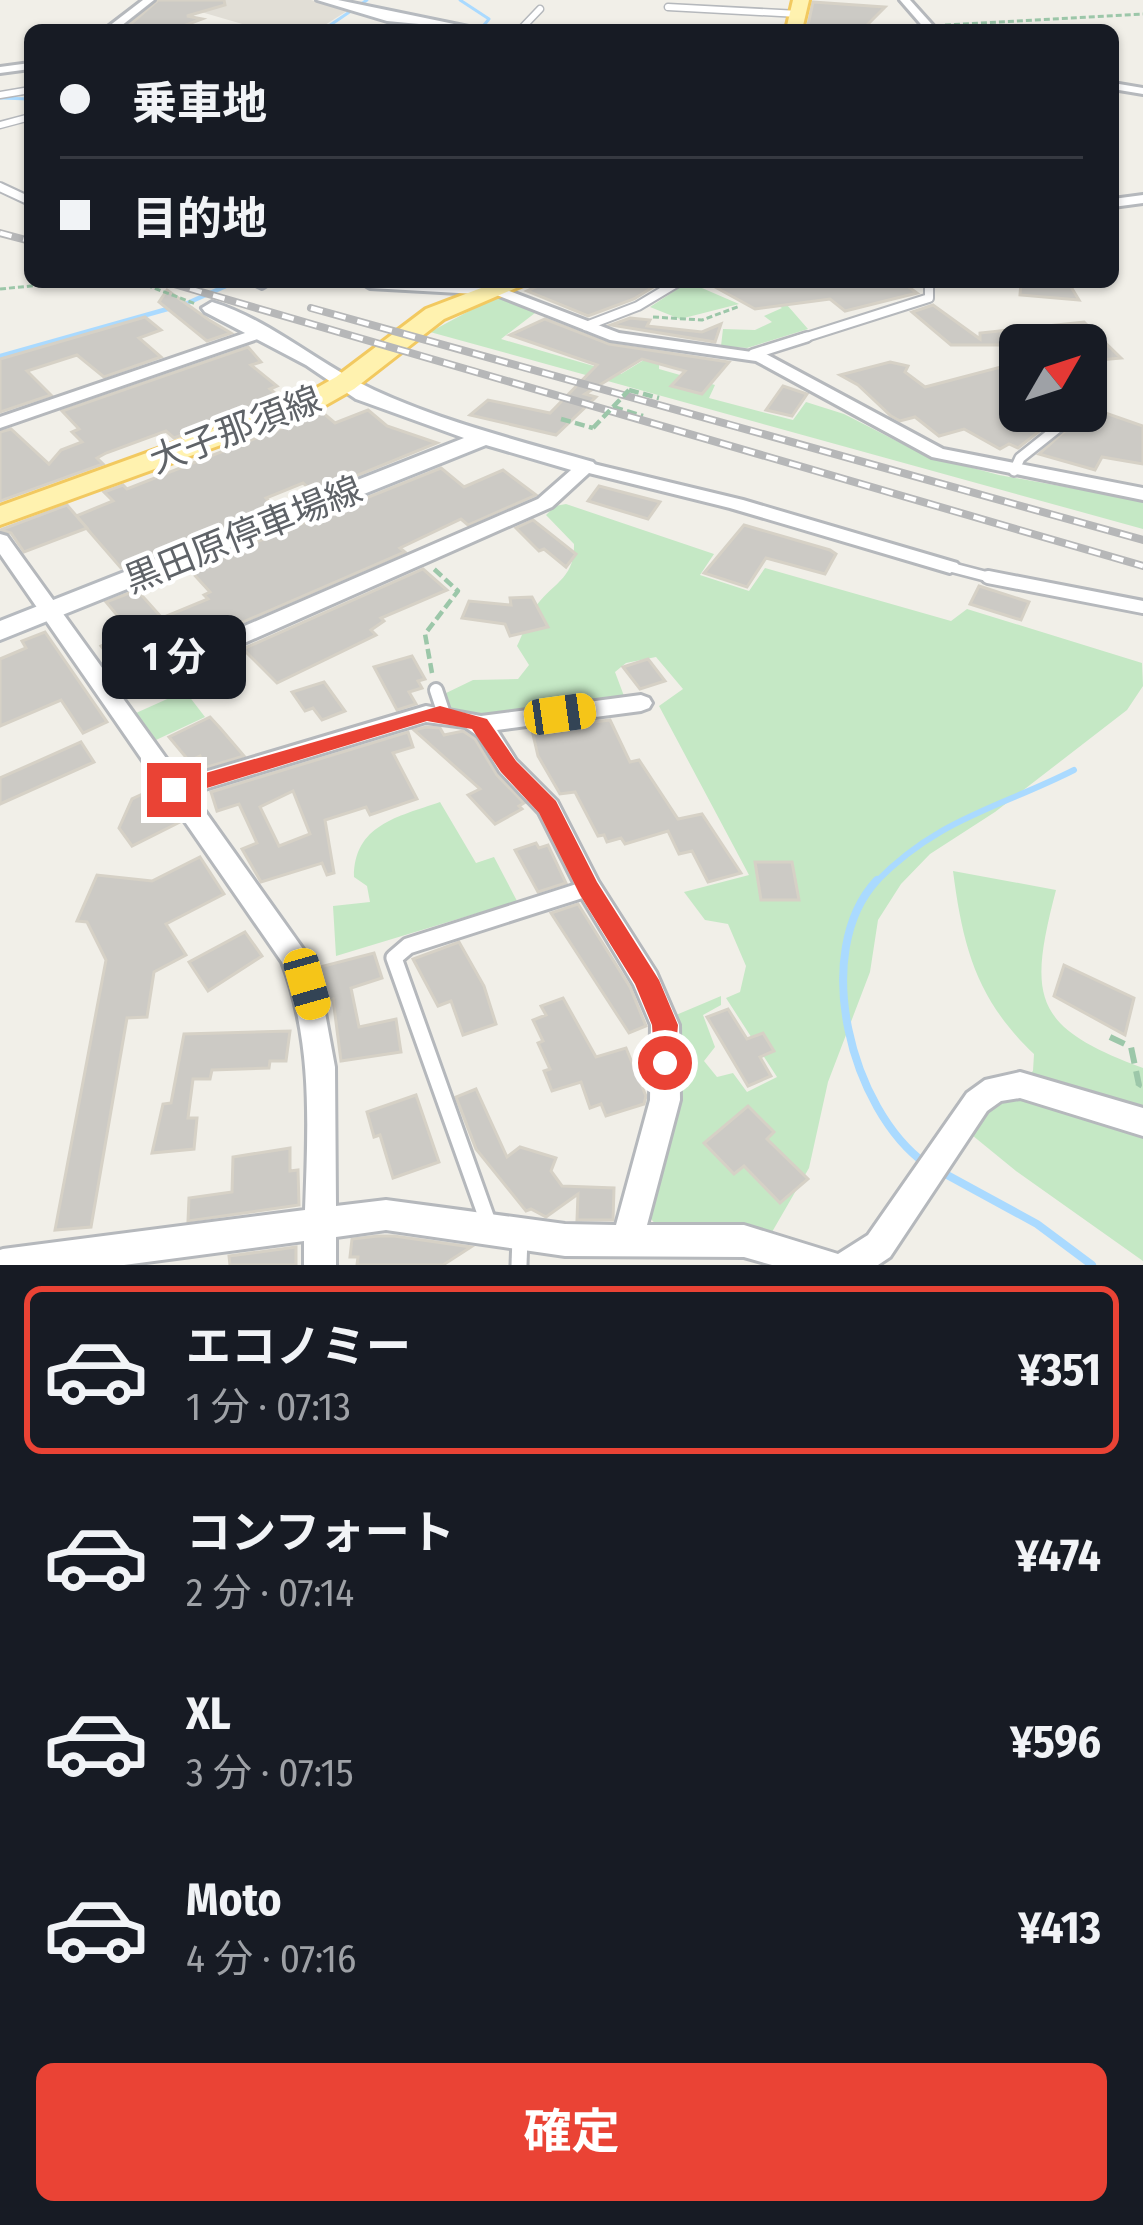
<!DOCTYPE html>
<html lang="ja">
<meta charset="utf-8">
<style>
body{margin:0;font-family:"Fira Sans Condensed","Noto Sans JP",sans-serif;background:#20242c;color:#f1f3f6;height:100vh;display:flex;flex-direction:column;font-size:45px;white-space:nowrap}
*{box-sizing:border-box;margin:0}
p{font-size:39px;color:#9ea1a6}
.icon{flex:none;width:66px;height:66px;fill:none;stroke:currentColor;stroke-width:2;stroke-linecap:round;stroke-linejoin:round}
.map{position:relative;height:1265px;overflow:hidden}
.panel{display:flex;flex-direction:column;background:#171b24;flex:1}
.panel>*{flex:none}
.banner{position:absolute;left:24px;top:24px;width:1095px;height:264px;border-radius:18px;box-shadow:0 3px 9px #0004;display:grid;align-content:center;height:264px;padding:0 36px;background:#171b24}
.needle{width:78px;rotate:51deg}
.controls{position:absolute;left:999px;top:324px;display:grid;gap:24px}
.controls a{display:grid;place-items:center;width:108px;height:108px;border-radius:18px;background:#171b24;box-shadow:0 3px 9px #0004;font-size:60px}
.end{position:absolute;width:54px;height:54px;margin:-27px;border:15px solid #ea4335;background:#fff;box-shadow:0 0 0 6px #fff}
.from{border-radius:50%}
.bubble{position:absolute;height:84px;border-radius:18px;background:#171b24;box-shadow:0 3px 9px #0004;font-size:39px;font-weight:700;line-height:84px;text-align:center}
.car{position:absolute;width:36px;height:72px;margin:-36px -18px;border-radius:15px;box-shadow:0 0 9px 3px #0007;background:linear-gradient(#f5c518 24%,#345 0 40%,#f5c518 0 76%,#345 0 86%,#f5c518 0)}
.banner b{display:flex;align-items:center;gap:42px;height:114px;font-size:45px}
.banner b+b{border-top:3px solid #363941}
.banner i{width:30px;height:30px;background:#f1f3f6}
ul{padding:21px 0 0;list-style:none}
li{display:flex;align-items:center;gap:36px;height:168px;margin:0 24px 18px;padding:0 12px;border:6px solid transparent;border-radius:18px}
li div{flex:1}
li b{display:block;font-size:45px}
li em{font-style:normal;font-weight:700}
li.on{border-color:#ea4335}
li>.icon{width:108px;height:108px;stroke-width:1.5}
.cta{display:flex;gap:24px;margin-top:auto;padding:24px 36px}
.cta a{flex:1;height:138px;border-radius:18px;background:#ea4335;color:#fff;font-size:48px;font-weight:700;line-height:138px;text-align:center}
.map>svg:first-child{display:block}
</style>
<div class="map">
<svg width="1143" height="1265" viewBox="0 0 1143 1265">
<rect width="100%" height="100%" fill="#f1efe8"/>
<polygon fill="#e1ded6" points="160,0 311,0 347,11 317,30 263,30"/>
<g fill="#c5e8c5">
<polygon points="688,282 739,304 680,319 650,307"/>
<polygon points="767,282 808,329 747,348 721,346 723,329 755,330 772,322 764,316 782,308 740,283"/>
<polygon points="497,296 535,313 501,339 621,374 652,355 659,357 659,369 715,385 709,398 793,420 806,402 844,414 924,455 999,475 1143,501 1143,529 430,332"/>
<path d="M566 504 714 554 700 575 749 591 765 568 951 621 967 609 1142 663 1143 686 1127 710 995 812 930 854 901 884 878 920 870 972 828 1082 809 1168 772 1232 659 1228 651 1219 648 1199 676 1015 721 996V1005L703 1015 715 1047 704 1061 717 1077 733 1073 747 1092 777 1077 726 998 740 992 746 966 728 924 705 920 684 892 749 875 659 706 683 689 656 657 626 663 615 672 624 696 616 702 481 720 448 711 442 695 473 680 518 679 529 665 517 646C523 634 527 620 534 609 551 583 575 580 574 544L546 515 555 506Z"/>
<polygon points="185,691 205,717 156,740 136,713"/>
<path d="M440 802 476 863 494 857 517 901 336 956 333 906 370 902 367 886 354 877C354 825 397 817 440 802Z"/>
<path d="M953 871 1056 890C1028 998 1032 1027 1143 1068V1261L1016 1171 967 1131 1033 1071 1034 1054C977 1000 963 948 953 871Z"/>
</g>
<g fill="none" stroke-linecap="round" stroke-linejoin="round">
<g stroke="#aadaff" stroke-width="3">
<polyline points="460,0 489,19 480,30"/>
<polyline points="323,30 367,0"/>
<polyline points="0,98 30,99"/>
</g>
<g stroke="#aadaff" stroke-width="4.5">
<polyline points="183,305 235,282"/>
<polyline points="0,356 171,308"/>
</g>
<path stroke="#aadaff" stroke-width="6" d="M875 883C938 818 999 808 1074 770"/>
<g stroke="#aadaff" stroke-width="8">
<path d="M877 880C810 952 851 1110 926 1164"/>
<polyline points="938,1170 1037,1224 1092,1265"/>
</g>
</g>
<g fill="#cccac5" stroke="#d6d1c6" stroke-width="3" fill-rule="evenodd">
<polygon points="158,0 224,0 225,5 187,16 202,19 173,30 127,27"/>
<polygon points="813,2 885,7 862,30 807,30"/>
<polygon points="547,282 661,282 634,299 588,316 527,291"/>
<polygon points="706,282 902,282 917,293 845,311 830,299 755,309"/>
<polygon points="1021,282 1068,282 1079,300 1020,295"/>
<polygon points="167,290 209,320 231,333 207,341 159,302"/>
<polygon points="933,305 980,339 980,333 1084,322 1121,358 1089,361 1086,345 951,345 912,312"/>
<polygon points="145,317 161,330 139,338 161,357 104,377 77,355 27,371 51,395 0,412 0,359"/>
<polygon points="630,318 650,320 647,326 702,332 721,324 715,342 611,325"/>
<polygon points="545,319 609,344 729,362 702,394 671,386 685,371 642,359 585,394 596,397 556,435 470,415 488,400 550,413 597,365 510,335"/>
<polygon points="248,347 261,362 251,365 277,386 270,389 282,399 174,438 166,431 106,453 97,458 103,464 0,501 0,432 11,429 49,464 61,450 82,442 72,432 79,429 62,411"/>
<polygon points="890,362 908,366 905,372 925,387 1020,362 1020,411 1065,411 1018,448 1009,444 1000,449 964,429 939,436 915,417 900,421 891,416 858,385 840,375"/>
<polygon points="783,386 807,394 792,416 766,410"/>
<polygon points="1091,408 1143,426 1143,464 1102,457 1095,470 1039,454"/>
<polygon points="368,410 387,426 437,443 314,493 303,483 266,498 275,508 121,568 76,516 113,501 104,492 123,485 127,489 322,412 335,423"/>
<polygon points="441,468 464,487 503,470 536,495 468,525 461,519 400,548 405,552 123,674 101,646 111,641 106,634 126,626 106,602 137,590 162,618 208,599 204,595 210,592 189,569"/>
<polygon points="599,486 660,502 648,519 588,501"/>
<polygon points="67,505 87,528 24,552 11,533 0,530"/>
<polygon points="533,520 576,554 566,567 544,549 539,551 516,528"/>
<polygon points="744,525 830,550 836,554 825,574 766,558 747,587 704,573"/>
<polygon points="423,569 447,590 381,618 384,621 371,630 376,635 277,683 243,649"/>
<polygon points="979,586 1029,602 1021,620 970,604"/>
<polygon points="532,597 548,627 510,636 505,624 462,618 469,601 511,605 510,598"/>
<polygon points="45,632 107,722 83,733 61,700 0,726 0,659 26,648 22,641"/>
<polygon points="412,656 425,679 418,681 422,688 409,692 416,704 397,710 374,667"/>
<polygon points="648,659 665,681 640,689 623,667"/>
<polygon points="324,682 345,711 322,720 313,708 305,711 292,692"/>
<polygon points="210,717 221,729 244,756 204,768 200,756 189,761 169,737"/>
<polygon points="610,720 630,762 639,760 678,819 702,814 741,873 708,882 692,851 679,854 668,831 625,844 621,838 607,842 604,835 598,836 575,792 560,794 538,756 532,730"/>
<polygon points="426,727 440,728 444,735 463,731 475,739 497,775 524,803 519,806 522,809 495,824 468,795 480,789 414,730"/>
<path d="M408 732 413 747 393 753 417 799 370 815 366 807 325 820 334 873 327 875 322 863 261 882 242 849 257 843 239 804 217 811 211 792ZM293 791 310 834 279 846 260 807Z"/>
<polygon points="81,742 94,762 0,804 0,778"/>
<polygon points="156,788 180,822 132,846 119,828 132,799"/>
<polygon points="536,843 539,848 548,845 566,883 538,892 515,850"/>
<polygon points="200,857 224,894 166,924 186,955 154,972 147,1017 127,1018 91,1227 55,1230 106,960 87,922 77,921 97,875 152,881"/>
<polygon points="755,862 792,862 799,900 761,900"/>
<polygon points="578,904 630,987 646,1026 629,1033 551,913"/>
<polygon points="245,932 262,956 208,991 189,962"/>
<polygon points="459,942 484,986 496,1024 463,1035 451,1001 438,1006 413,959"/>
<polygon points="374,953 382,978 351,988 359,1027 396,1019 401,1052 341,1061 333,999 327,1001 316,968"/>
<polygon points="1064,965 1134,998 1125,1035 1054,996"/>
<polygon points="563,998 596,1057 626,1048 646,1096 644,1104 606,1116 601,1104 590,1108 581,1082 552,1091 544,1071 550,1069 538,1043 543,1041 533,1020 546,1015 541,1006"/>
<polygon points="728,1009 747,1039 763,1033 774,1051 760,1057 771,1076 748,1086 707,1017"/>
<polygon points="290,1031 286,1061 270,1061 269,1068 212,1070 210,1079 193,1079 188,1118 197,1118 194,1149 152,1153 163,1104 171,1103 184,1034"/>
<polygon points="476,1089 507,1157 520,1147 556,1158 551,1171 562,1186 614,1188 613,1220 577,1220 578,1194 546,1217 531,1209 526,1211 476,1149 456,1097"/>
<polygon points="416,1095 439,1162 393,1178 380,1135 374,1137 367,1112"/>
<polygon points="748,1106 774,1132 767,1139 808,1179 780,1203 744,1166 734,1174 704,1143"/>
<polygon points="290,1148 290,1171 298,1170 299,1205 188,1221 189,1198 232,1192 233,1157"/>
<polygon points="378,1236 394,1236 471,1247 443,1265 357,1265 358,1257 350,1257 352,1239"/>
<polygon points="296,1247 296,1265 230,1265 229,1256"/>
</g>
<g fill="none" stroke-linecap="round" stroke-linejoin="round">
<defs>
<g id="lane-far4">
<polyline points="668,7 799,14"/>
<polyline points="520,30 540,9"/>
<polyline points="0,95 30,90"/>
<polyline points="0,125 30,117"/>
</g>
<g id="lane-far3">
<polyline points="0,187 30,201"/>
<polyline points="586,326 638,306 678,282"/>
<polyline points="797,340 929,298 929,282"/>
</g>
<g id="lane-far2">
<polyline points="753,354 807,337"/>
<polyline points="1014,471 1020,458 1079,411"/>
<polyline points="950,567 1000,580"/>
</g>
<g id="lane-far1">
<polyline points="988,577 1143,607"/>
<polyline points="436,690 444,714"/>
</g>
<g id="lane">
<polyline points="488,1222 394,958 408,946 589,888"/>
<polyline points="519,1265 520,1238"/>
</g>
<g id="street">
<polygon points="143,0 154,0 116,30 104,30"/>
<polygon points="900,0 910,0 937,30 926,30"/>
<polygon points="30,63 30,69 0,73 0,67"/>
<polygon points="1113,83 1143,88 1143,94 1113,89"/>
<polygon points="1143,195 1143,203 1113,207 1113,199"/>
<polygon points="494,285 619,333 766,354 943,449 1143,488 1143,500 932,457 756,361 610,340 489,292 489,286"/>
<polygon points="260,328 268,333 266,336 0,428 0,417"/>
<path d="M585 462 743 500 957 563 960 567 950 573 730 508 589 473 552 507 122 697 181 779 426 706 481 716 641 695 649 698 652 703 649 708 641 711 497 730 516 760 557 801 598 881 656 972 679 1025 680 1100 647 1225H744L838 1254 868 1235 967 1093 985 1080 1020 1072 1143 1108V1136L1020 1098 1001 1101 987 1111 890 1257 878 1265H772L744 1257 565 1256 386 1230 336 1237V1265H304V1241L124 1265H0V1250L3 1249 305 1210C308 1126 313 1042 282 962L0 554V534L7 536 113 683 538 499 579 463ZM426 722 465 727 478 736 500 772 539 813 580 895 634 985 651 1025 650 1100 616 1225 565 1224 386 1200 336 1206 335 1067 321 991 303 949 192 793Z"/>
</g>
<g id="secondary">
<polygon points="317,0 338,0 483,30 387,21"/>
<polygon points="249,282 272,282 262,288"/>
<path d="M360 282C392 282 481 273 504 289L494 295 370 288Z"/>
<path d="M212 302C271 320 319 365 374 390 443 422 520 441 593 462L597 467 585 474 486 445 0 640V621L464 438 356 399 306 365 205 312 202 308Z"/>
</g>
<g id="primary">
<polygon points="793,0 809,0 802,30 786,30"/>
<polygon points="497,282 530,282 444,319 354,389 317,410 0,525 0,506 299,398 336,377 426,309"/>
</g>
</defs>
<use href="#lane-far4" stroke="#b5b8bc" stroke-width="9"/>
<use href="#lane-far3" stroke="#b5b8bc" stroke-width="12"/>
<use href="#lane-far2" stroke="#b5b8bc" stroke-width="14"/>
<use href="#lane-far1" stroke="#b5b8bc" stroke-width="18"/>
<use href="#lane" stroke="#b5b8bc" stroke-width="21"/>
<use href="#street" stroke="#b5b8bc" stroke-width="6"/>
<use href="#secondary" stroke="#b6babf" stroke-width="6"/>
<use href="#primary" stroke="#f2c960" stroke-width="6"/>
<g stroke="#9cc7a9" stroke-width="3" stroke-dasharray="6 3" stroke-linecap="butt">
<polyline points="945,25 1143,14"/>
<polyline points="138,282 196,304"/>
<polyline points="0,289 72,282"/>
<polyline points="653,317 702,320 740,306"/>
</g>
<g stroke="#9cc7a9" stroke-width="4.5" stroke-dasharray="10 4.5" stroke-linecap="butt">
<polyline points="629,390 659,398"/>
<polyline points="613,407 643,416"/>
<polyline points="561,419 593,428"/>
<polyline points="432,673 425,634 458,591 434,569"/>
</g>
<polyline stroke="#9cc7a9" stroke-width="6" stroke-dasharray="16 8" stroke-linecap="butt" points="1110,1037 1131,1047 1139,1085 1134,1093"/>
<use href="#lane-far4" stroke="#fff" stroke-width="6"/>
<use href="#lane-far3" stroke="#fff" stroke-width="8"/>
<use href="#lane-far2" stroke="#fff" stroke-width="9"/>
<use href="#lane-far1" stroke="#fff" stroke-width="12"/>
<use href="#lane" stroke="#fff" stroke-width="15"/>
<use href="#street" fill="#fff" fill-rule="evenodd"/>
<use href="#secondary" fill="#fff" fill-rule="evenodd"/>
<use href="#primary" fill="#fff2af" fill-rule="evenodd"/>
<defs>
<g id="rail">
<polyline points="0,233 30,241"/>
<polyline points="167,282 1143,566"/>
<polyline points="311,308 1143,540"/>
</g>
</defs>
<use href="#rail" stroke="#b6b7b8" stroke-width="8"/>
<use href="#rail" stroke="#fff" stroke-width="4.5" stroke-dasharray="12" stroke-linecap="butt"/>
<polyline stroke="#9cc7a9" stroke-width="4.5" stroke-dasharray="10 4.5" stroke-linecap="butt" points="593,428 629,390"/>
</g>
<polygon fill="#ea4335" points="440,706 487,719 516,761 556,801 597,882 659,980 678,1025 674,1071 655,1071 652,1025 635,984 580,895 539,813 501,772 472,729 427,721 174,798 163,790 174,782"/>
<g text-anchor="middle" stroke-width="9" stroke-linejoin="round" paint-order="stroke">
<g font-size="36" fill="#5f6368" stroke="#fff">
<text transform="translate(235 429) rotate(-21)" y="13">大子那須線</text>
<text transform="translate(243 534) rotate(-22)" y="13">黒田原停車場線</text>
</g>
</g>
</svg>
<div class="controls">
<a><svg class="needle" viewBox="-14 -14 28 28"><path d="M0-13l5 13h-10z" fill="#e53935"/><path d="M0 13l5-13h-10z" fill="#9ea1a6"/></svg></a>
</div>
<i class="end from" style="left:665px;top:1063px"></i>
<i class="end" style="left:174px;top:790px"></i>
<div class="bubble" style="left:102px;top:615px;width:144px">1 分</div>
<i class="car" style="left:560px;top:714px;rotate:82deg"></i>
<i class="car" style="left:307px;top:984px;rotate:164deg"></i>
<div class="banner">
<b><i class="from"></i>乗車地</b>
<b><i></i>目的地</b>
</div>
</div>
<section class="panel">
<ul>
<li class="on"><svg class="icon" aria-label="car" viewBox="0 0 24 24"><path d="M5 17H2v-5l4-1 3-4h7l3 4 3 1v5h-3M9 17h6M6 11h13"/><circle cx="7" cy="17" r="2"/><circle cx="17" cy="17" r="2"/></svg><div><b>エコノミー</b><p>1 分 · 07:13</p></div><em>¥351</em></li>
<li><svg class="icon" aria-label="car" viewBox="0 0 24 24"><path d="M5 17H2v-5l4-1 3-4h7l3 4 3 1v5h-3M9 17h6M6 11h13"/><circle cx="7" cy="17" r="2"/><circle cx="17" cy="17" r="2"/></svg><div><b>コンフォート</b><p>2 分 · 07:14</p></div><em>¥474</em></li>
<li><svg class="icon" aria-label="car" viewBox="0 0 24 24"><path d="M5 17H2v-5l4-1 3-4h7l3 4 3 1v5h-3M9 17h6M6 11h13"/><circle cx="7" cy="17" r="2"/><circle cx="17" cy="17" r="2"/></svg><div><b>XL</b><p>3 分 · 07:15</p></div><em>¥596</em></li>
<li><svg class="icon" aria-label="car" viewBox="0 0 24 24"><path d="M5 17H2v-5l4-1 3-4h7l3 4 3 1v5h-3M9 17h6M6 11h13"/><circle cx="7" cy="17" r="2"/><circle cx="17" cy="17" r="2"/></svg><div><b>Moto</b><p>4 分 · 07:16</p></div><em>¥413</em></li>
</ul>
<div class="cta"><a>確定</a></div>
</section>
